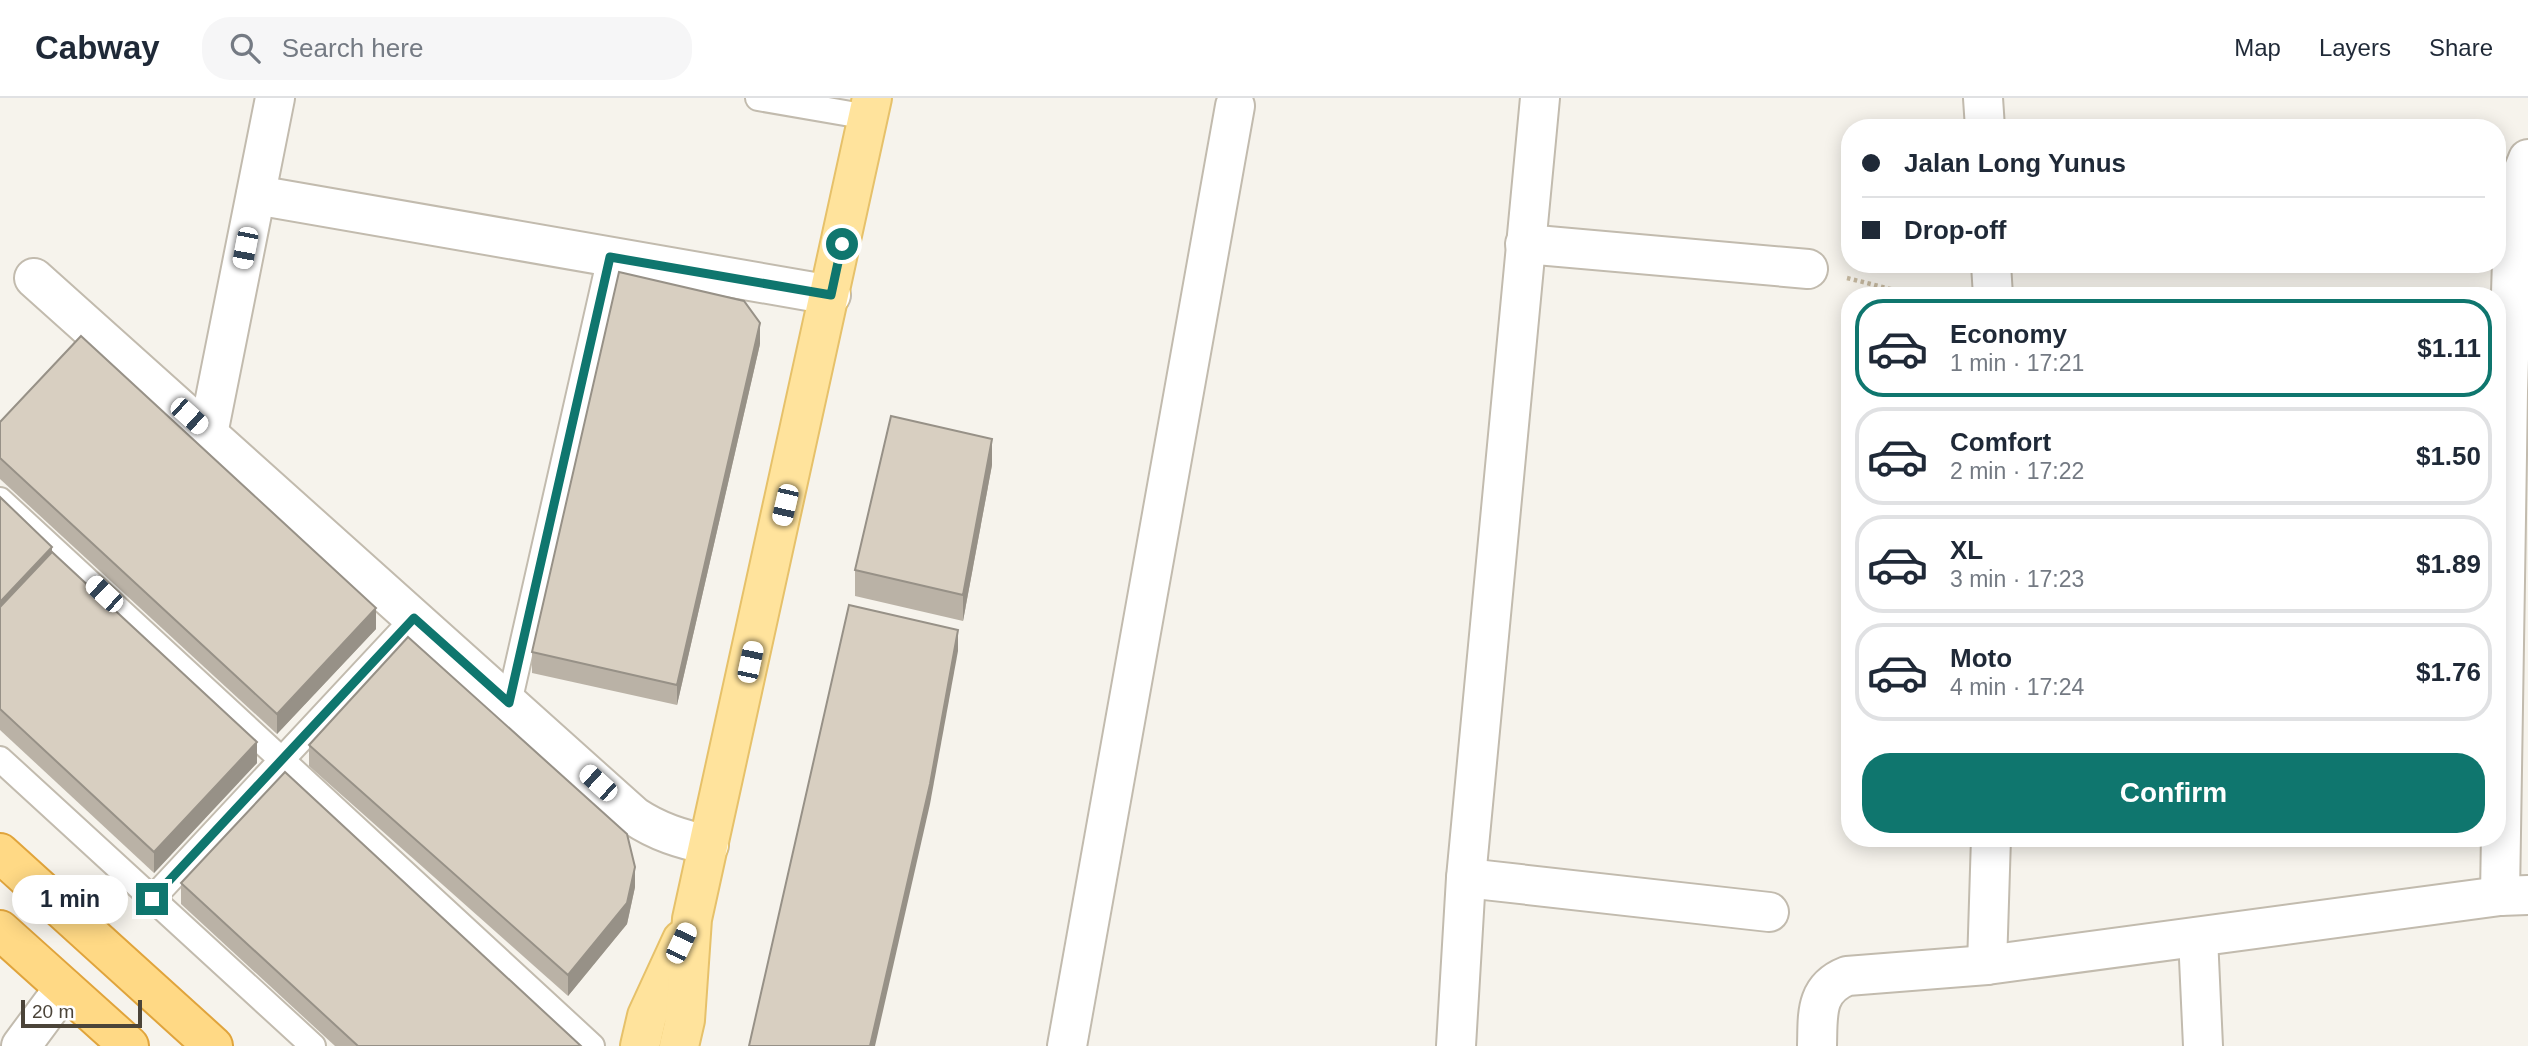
<!DOCTYPE html>
<meta charset="utf-8">
<style>
body{margin:0;font-family:Helvetica,sans-serif;background:#f6f6f7;color:#1f2937;height:100vh;display:flex;flex-direction:column;font-size:26px;white-space:nowrap}
*{box-sizing:border-box;margin:0}
p{font-size:23px;color:#747a83}
.icon{flex:none;width:38px;height:38px;fill:none;stroke:currentColor;stroke-width:2;stroke-linecap:round;stroke-linejoin:round}
.map{position:relative;flex:1;overflow:hidden}
.details{position:absolute;left:1841px;top:189px;width:665px;height:560px;display:flex;flex-direction:column;background:#fff;border-radius:28px;box-shadow:0 4px 18px #0003}
.details>*{flex:none}
.banner{position:absolute;left:1841px;top:21px;width:665px;height:154px;border-radius:28px;box-shadow:0 4px 18px #0003;display:grid;align-content:center;height:154px;padding:0 21px;background:#fff}
.scale{position:absolute;left:21px;bottom:18px;width:121px;box-sizing:border-box;padding-left:7px;border:4px solid #4b4439;border-top:0;font-size:19px;line-height:24px;white-space:nowrap;color:#4b4439;-webkit-text-stroke:5px #fff;paint-order:stroke}
.end{position:absolute;width:32px;height:32px;margin:-16px;border:9px solid #0f766e;background:#fff;box-shadow:0 0 0 4px #fff}
.from{border-radius:50%}
.bubble{position:absolute;height:49px;border-radius:24px;background:#fff;box-shadow:0 4px 18px #0003;font-size:23px;font-weight:600;line-height:49px;text-align:center}
.car{position:absolute;width:21px;height:42px;margin:-21px -10px;border-radius:9px;box-shadow:0 0 5px 2px #0007;background:linear-gradient(#fff 24%,#345 0 40%,#fff 0 76%,#345 0 86%,#fff 0)}
.banner b{display:flex;align-items:center;gap:24px;height:66px;font-size:26px}
.banner b+b{border-top:2px solid #e0e1e3}
.banner i{width:18px;height:18px;background:#1f2937}
ul{padding:12px 0 0;list-style:none}
li{display:flex;align-items:center;gap:21px;height:98px;margin:0 14px 10px;padding:0 7px;border:4px solid #e0e1e3;border-radius:28px}
li div{flex:1}
li b{display:block;font-size:26px}
li em{font-style:normal;font-weight:600}
li.active{border-color:#0f766e}
li>.icon{width:63px;height:63px;stroke-width:1.5}
.button{display:flex;gap:14px;margin-top:auto;padding:14px 21px}
.button a{flex:1;height:80px;border-radius:28px;background:#0f766e;color:#fff;font-size:28px;font-weight:600;line-height:80px;text-align:center}
header{display:flex;align-items:center;gap:42px;box-sizing:border-box;height:98px;padding:0 35px;background:#fff;border-bottom:2px solid #e0e1e3}
header strong{font-size:33px}
nav{display:flex;gap:38px;margin-inline-start:auto;font-size:24px}
.search{width:490px;height:63px;background:#f6f6f7;display:flex;align-items:center;gap:18px;box-sizing:border-box;padding:0 24px;border-radius:28px;color:#747a83;font-size:26px}
.map>svg:first-child{display:block}
</style>
<header>
<strong>Cabway</strong>
<div class="search"><svg class="icon" aria-label="search" viewBox="0 0 24 24"><circle cx="10" cy="10" r="6"/><path d="M15 15l6 6"/></svg>Search here</div>
<nav><a>Map</a><a>Layers</a><a>Share</a></nav>
</header>
<div class="map">
<svg width="2528" height="948" viewBox="0 0 2528 948">
<rect width="100%" height="100%" fill="#f6f3ec"/>
<g fill="none" stroke-linecap="round" stroke-linejoin="round">
<defs>
<g id="service">
<polyline points="758,0 868,19"/>
<polyline points="0,402 592,948"/>
<polyline points="509,605 610,159"/>
<polyline points="0,661 313,948"/>
<polyline points="152,801 414,520"/>
</g>
<g id="minor">
<polyline points="1983,0 1985,30"/>
<polyline points="256,97 831,197"/>
<polyline points="1525,146 1808,171"/>
<polyline points="1991,166 1993,198"/>
<path d="M34 180 634 718C658 734 681 741 709 747"/>
<polyline points="208,336 275,0"/>
<polyline points="1466,780 1769,814"/>
<polyline points="2500,798 2508,294 2514,96 2528,61"/>
<polyline points="2198,839 2203,948"/>
<polyline points="1987,867 1991,740"/>
<polyline points="21,948 64,890"/>
<polyline points="1067,948 1235,8"/>
<polyline points="1456,948 1466,780 1540,0"/>
<path d="M1817 948C1818 918 1814 891 1847 878L1987 867 2500 798 2528 797"/>
</g>
<g id="primary">
<polyline points="640,948 647,918 682,842"/>
<polyline points="679,948 685,922 692,821 872,0"/>
</g>
<g id="trunk">
<polyline points="0,755 213,948"/>
<polyline points="0,832 129,948"/>
</g>
</defs>
<use href="#service" stroke="#c2bbae" stroke-width="28"/>
<use href="#minor" stroke="#c2bbae" stroke-width="42"/>
<use href="#primary" stroke="#e6c16a" stroke-width="42"/>
<use href="#trunk" stroke="#e0a43c" stroke-width="42"/>
<polyline stroke="#c4b79f" stroke-width="4.5" stroke-dasharray="3.5 3.5" stroke-linecap="butt" points="1847,180 1918,198"/>
<use href="#service" stroke="#fff" stroke-width="24"/>
<use href="#minor" stroke="#fff" stroke-width="38"/>
<use href="#primary" stroke="#ffe39c" stroke-width="38"/>
<use href="#trunk" stroke="#ffd985" stroke-width="38"/>
</g>
<g fill="#bab2a6">
<polygon points="760,246 677,607 532,575 532,554"/>
<polygon points="0,324 376,531 277,636 0,381"/>
<polygon points="992,367 963,523 855,498 855,472"/>
<polygon points="0,399 257,665 154,775 0,632"/>
<polygon points="309,647 635,789 627,826 568,898 309,668"/>
<polygon points="181,785 581,948 335,948 181,806"/>
</g>
<g fill="#979187">
<polygon points="760,225 760,246 677,607 677,587"/>
<polygon points="992,341 992,367 963,523 963,497"/>
<polygon points="52,449 52,474 0,529 0,504"/>
<polygon points="376,510 376,531 277,636 277,616"/>
<polygon points="958,532 958,553 930,706 875,948 870,948"/>
<polygon points="257,644 257,665 154,775 154,754"/>
<polygon points="635,769 635,789 627,826 568,898 568,877"/>
</g>
<g fill="#d8cfc1" stroke="#979187" stroke-width="2">
<polygon points="619,174 744,203 760,225 677,587 532,554"/>
<polygon points="81,238 376,510 277,616 0,360 0,324"/>
<polygon points="891,318 992,341 963,497 855,472"/>
<polygon points="0,399 52,449 0,504"/>
<polygon points="52,454 257,644 154,754 0,611 0,509"/>
<polygon points="849,507 958,532 930,686 870,948 749,948"/>
<polygon points="408,539 627,736 635,769 627,805 568,877 309,647"/>
<polygon points="285,674 581,948 358,948 181,785"/>
</g>
<g fill="none" stroke-linecap="round" stroke-linejoin="round">
<polyline stroke="#0f766e" stroke-width="9" points="152,801 414,520 509,605 610,159 831,197 842,146"/>
</g>
</svg>
<div class="scale">20 m</div>
<i class="end from" style="left:842px;top:146px"></i>
<i class="end" style="left:152px;top:801px"></i>
<div class="bubble" style="left:12px;top:777px;width:116px">1 min</div>
<i class="car" style="left:245px;top:150px;rotate:191deg"></i>
<i class="car" style="left:189px;top:318px;rotate:132deg"></i>
<i class="car" style="left:785px;top:407px;rotate:193deg"></i>
<i class="car" style="left:104px;top:496px;rotate:313deg"></i>
<i class="car" style="left:750px;top:564px;rotate:12deg"></i>
<i class="car" style="left:598px;top:685px;rotate:312deg"></i>
<i class="car" style="left:681px;top:845px;rotate:25deg"></i>
<div class="banner">
<b><i class="from"></i>Jalan Long Yunus</b>
<b><i></i>Drop-off</b>
</div>
<section class="details">
<ul>
<li class="active"><svg class="icon" aria-label="car" viewBox="0 0 24 24"><path d="M5 17H2v-5l4-1 3-4h7l3 4 3 1v5h-3M9 17h6M6 11h13"/><circle cx="7" cy="17" r="2"/><circle cx="17" cy="17" r="2"/></svg><div><b>Economy</b><p>1 min · 17:21</p></div><em>$1.11</em></li>
<li><svg class="icon" aria-label="car" viewBox="0 0 24 24"><path d="M5 17H2v-5l4-1 3-4h7l3 4 3 1v5h-3M9 17h6M6 11h13"/><circle cx="7" cy="17" r="2"/><circle cx="17" cy="17" r="2"/></svg><div><b>Comfort</b><p>2 min · 17:22</p></div><em>$1.50</em></li>
<li><svg class="icon" aria-label="car" viewBox="0 0 24 24"><path d="M5 17H2v-5l4-1 3-4h7l3 4 3 1v5h-3M9 17h6M6 11h13"/><circle cx="7" cy="17" r="2"/><circle cx="17" cy="17" r="2"/></svg><div><b>XL</b><p>3 min · 17:23</p></div><em>$1.89</em></li>
<li><svg class="icon" aria-label="car" viewBox="0 0 24 24"><path d="M5 17H2v-5l4-1 3-4h7l3 4 3 1v5h-3M9 17h6M6 11h13"/><circle cx="7" cy="17" r="2"/><circle cx="17" cy="17" r="2"/></svg><div><b>Moto</b><p>4 min · 17:24</p></div><em>$1.76</em></li>
</ul>
<div class="button"><a>Confirm</a></div>
</section>
</div>
